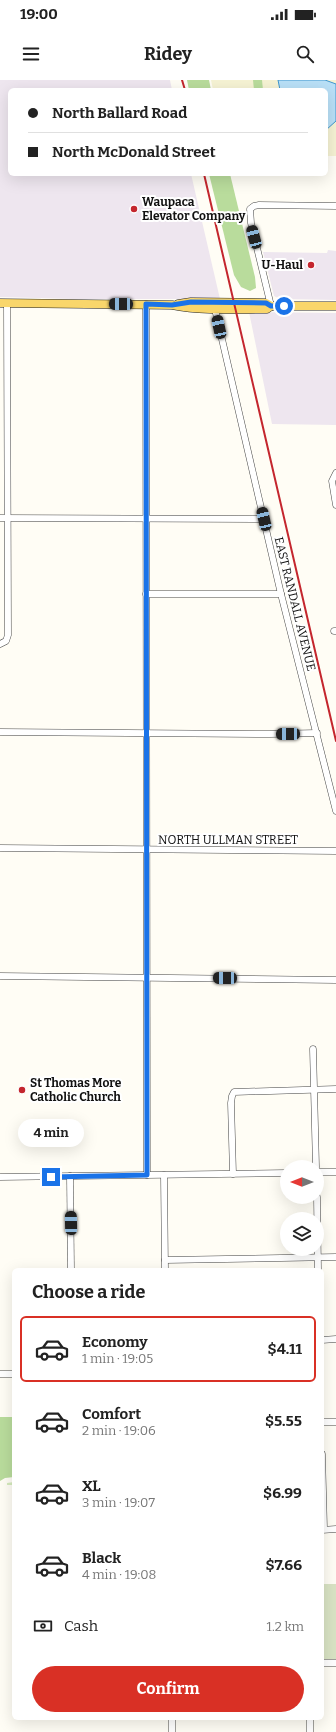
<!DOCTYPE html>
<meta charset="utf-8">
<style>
body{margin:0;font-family:Bitter,serif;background:#f6f6f6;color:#222;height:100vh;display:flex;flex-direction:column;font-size:15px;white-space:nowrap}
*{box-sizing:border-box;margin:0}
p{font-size:13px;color:#767676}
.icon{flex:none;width:22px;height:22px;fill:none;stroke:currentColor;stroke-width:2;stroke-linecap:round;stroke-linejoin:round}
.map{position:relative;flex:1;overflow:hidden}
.side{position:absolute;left:12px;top:1188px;width:312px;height:452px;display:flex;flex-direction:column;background:#fff;border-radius:6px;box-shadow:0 4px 16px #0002}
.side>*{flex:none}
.top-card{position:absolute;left:8px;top:8px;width:320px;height:88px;border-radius:6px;box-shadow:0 4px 16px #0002;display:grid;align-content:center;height:88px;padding:0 20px;background:#fff}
.needle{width:26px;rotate:270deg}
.tools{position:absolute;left:280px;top:1080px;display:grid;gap:8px}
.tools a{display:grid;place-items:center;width:44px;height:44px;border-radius:50%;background:#fff;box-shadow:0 4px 16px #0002;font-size:20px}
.end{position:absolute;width:18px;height:18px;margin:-9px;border:5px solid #1a73e8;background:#fff;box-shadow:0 0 0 2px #fff}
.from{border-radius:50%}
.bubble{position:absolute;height:28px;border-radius:14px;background:#fff;box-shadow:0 4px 16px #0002;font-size:13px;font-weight:700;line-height:28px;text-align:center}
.car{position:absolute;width:12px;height:24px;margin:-12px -6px;border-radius:5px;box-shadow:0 0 3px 1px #0007;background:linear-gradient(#222 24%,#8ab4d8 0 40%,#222 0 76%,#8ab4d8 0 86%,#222 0)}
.top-card b{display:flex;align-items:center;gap:14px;height:38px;font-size:15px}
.top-card b+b{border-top:1px solid #e0e0e0}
.top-card i{width:10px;height:10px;background:#222}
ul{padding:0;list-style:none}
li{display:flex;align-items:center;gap:12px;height:66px;margin:0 8px 6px;padding:0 12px;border:2px solid transparent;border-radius:6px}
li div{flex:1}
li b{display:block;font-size:15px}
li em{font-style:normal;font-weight:700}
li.current{border-color:#d93025}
li>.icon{width:36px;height:36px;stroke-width:1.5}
h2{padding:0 20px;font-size:18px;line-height:48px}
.pay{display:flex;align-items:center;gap:10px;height:44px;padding:0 20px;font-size:15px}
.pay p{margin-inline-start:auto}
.primary-button{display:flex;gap:8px;margin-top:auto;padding:8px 20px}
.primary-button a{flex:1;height:46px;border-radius:24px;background:#d93025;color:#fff;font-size:16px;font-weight:700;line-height:46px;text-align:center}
.status{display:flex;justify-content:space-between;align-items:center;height:28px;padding:0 20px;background:#fff;direction:ltr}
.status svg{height:11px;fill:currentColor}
header{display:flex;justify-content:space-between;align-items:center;height:52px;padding:0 20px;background:#fff;font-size:18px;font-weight:700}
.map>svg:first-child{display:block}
</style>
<div class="status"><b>19:00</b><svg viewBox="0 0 49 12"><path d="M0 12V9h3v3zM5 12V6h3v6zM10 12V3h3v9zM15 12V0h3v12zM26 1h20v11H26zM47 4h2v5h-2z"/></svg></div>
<header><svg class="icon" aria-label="menu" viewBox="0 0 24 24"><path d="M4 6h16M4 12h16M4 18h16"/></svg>Ridey<svg class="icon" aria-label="search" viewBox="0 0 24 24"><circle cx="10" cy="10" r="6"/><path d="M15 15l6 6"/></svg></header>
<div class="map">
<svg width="336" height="1652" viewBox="0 0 336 1652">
<rect width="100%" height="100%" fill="#fffdf5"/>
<g fill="#eee6ef">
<polygon points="0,0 170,0 172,10 10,10 10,94 191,94 220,219 73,219 0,217"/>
<polygon points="328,170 336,171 336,220 280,219 274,216 263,172 327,173"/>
<polygon points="249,232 336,233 336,345 272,344"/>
</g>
<polygon fill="#f6f3d4" points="211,0 336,0 336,76 326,76 326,10 213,10"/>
<polygon fill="#d5ebbd" points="14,1402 14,1437 13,1437 12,1405 7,1405 7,1403"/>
<g fill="#b9dc9c">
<polygon points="187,0 209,0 211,10 189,10"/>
<polygon points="253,0 262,0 263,10 254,10"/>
<polygon points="209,94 230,94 255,197 256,208 250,211 241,207 234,195"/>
<polygon points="0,1337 14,1337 14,1397 5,1398 0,1401"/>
</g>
<rect fill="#d9e3c4" x="322" y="1504" width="14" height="75"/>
<polygon fill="#b9e0f7" stroke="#3f96cf" points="278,0 325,0 336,4 336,41 326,50 326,10 280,10"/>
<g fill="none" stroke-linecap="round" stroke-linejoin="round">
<defs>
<g id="minor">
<polyline points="146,224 147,1095"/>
<polyline points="271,226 251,143 250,129 254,126 259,125 336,126"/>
<polyline points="215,229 281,514 336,731"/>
<polyline points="336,393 332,401 336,425"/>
<polyline points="0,438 264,439"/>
<polyline points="146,514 281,514"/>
<polyline points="334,551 336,551"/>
<polyline points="0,564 6,561 8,555 7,223"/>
<polyline points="0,652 270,654 317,653"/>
<polyline points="0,768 336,771"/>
<polyline points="0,896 336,900"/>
<polyline points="313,969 316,1087"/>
<polyline points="317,1092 336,1092"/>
<polyline points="233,1094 231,1023 232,1016 234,1012 336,1009"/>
<polyline points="164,1095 165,1190"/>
<polyline points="70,1096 71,1190"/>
<polyline points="0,1097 287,1093"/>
<polyline points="317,1117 318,1190"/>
<polyline points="165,1180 336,1177"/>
<polyline points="322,1260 336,1259"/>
<polyline points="0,1294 14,1294"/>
<polyline points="322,1342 336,1342"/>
<polyline points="322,1374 324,1449"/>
<polyline points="322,1450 336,1449"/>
<polyline points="322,1583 336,1583"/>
<polyline points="172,1638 172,1652"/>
<polyline points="310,1638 310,1652"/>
</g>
<g id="major">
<path d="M0 223 172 225C203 231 235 229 267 229L271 226"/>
<polyline points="178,224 191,222 266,223 271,226 336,226"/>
</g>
</defs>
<use href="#minor" stroke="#444" stroke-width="7"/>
<use href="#major" stroke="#222" stroke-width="9"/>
<use href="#minor" stroke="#fff" stroke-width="6"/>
<use href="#major" stroke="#f9d66b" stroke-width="8"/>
<g stroke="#c4262e" stroke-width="2">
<polyline points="182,0 185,10"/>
<polyline points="204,94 336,661"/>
</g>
</g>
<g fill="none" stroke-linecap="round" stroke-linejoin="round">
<polyline stroke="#1a73e8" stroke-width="5" points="51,1097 147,1095 146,224 172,225 191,222 266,223 271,226 284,226"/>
</g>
<g fill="#c4262e" stroke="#fff" stroke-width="1.5">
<circle cx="134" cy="129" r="4"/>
<circle cx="311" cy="185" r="4"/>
<circle cx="22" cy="1010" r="4"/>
</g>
<g text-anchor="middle" stroke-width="4" stroke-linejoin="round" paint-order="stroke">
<g font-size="12" font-weight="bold" fill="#111" stroke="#fff" text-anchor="start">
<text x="142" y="126">Waupaca<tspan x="142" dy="14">Elevator Company</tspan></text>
<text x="303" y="189" text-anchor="end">U-Haul</text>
<text x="30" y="1007">St Thomas More<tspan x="30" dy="14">Catholic Church</tspan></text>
</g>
<g font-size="12" fill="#111" stroke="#fff">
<text transform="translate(295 524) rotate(76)" y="4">EAST RANDALL AVENUE</text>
<text x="228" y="764">NORTH ULLMAN STREET</text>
</g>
</g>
</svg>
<div class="tools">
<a><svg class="needle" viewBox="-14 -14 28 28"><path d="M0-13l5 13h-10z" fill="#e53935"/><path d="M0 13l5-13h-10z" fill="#767676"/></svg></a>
<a><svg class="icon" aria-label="layers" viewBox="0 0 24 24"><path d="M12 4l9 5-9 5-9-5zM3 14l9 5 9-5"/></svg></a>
</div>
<i class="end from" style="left:284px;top:226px"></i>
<i class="end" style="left:51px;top:1097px"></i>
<div class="bubble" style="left:18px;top:1039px;width:66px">4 min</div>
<i class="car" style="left:254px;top:157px;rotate:345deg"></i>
<i class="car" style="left:121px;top:224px;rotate:271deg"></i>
<i class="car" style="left:219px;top:247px;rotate:348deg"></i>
<i class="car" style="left:264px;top:439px;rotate:347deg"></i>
<i class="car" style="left:288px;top:654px;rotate:269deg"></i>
<i class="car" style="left:225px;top:898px;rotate:271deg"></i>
<i class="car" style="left:71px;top:1143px;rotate:359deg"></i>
<div class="top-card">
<b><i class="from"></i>North Ballard Road</b>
<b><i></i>North McDonald Street</b>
</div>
<section class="side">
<h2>Choose a ride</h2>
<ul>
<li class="current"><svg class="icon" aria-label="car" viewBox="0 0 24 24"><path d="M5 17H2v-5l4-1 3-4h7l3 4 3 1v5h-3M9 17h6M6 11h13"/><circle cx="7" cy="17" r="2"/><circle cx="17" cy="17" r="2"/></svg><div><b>Economy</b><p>1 min · 19:05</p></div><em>$4.11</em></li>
<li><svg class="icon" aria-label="car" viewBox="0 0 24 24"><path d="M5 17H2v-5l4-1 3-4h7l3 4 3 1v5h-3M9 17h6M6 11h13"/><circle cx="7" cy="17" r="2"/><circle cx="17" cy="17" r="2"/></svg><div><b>Comfort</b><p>2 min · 19:06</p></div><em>$5.55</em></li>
<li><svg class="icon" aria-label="car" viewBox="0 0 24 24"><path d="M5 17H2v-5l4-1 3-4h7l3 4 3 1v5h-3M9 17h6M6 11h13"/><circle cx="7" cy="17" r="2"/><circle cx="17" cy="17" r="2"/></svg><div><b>XL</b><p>3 min · 19:07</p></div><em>$6.99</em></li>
<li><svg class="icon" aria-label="car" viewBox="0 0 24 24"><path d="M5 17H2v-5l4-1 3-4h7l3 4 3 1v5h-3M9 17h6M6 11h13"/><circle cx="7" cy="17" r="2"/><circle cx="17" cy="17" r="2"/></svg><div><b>Black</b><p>4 min · 19:08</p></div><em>$7.66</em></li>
</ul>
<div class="pay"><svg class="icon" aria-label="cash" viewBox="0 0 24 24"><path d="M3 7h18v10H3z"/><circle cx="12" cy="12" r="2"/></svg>Cash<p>1.2 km</p></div>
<div class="primary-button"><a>Confirm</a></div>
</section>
</div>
